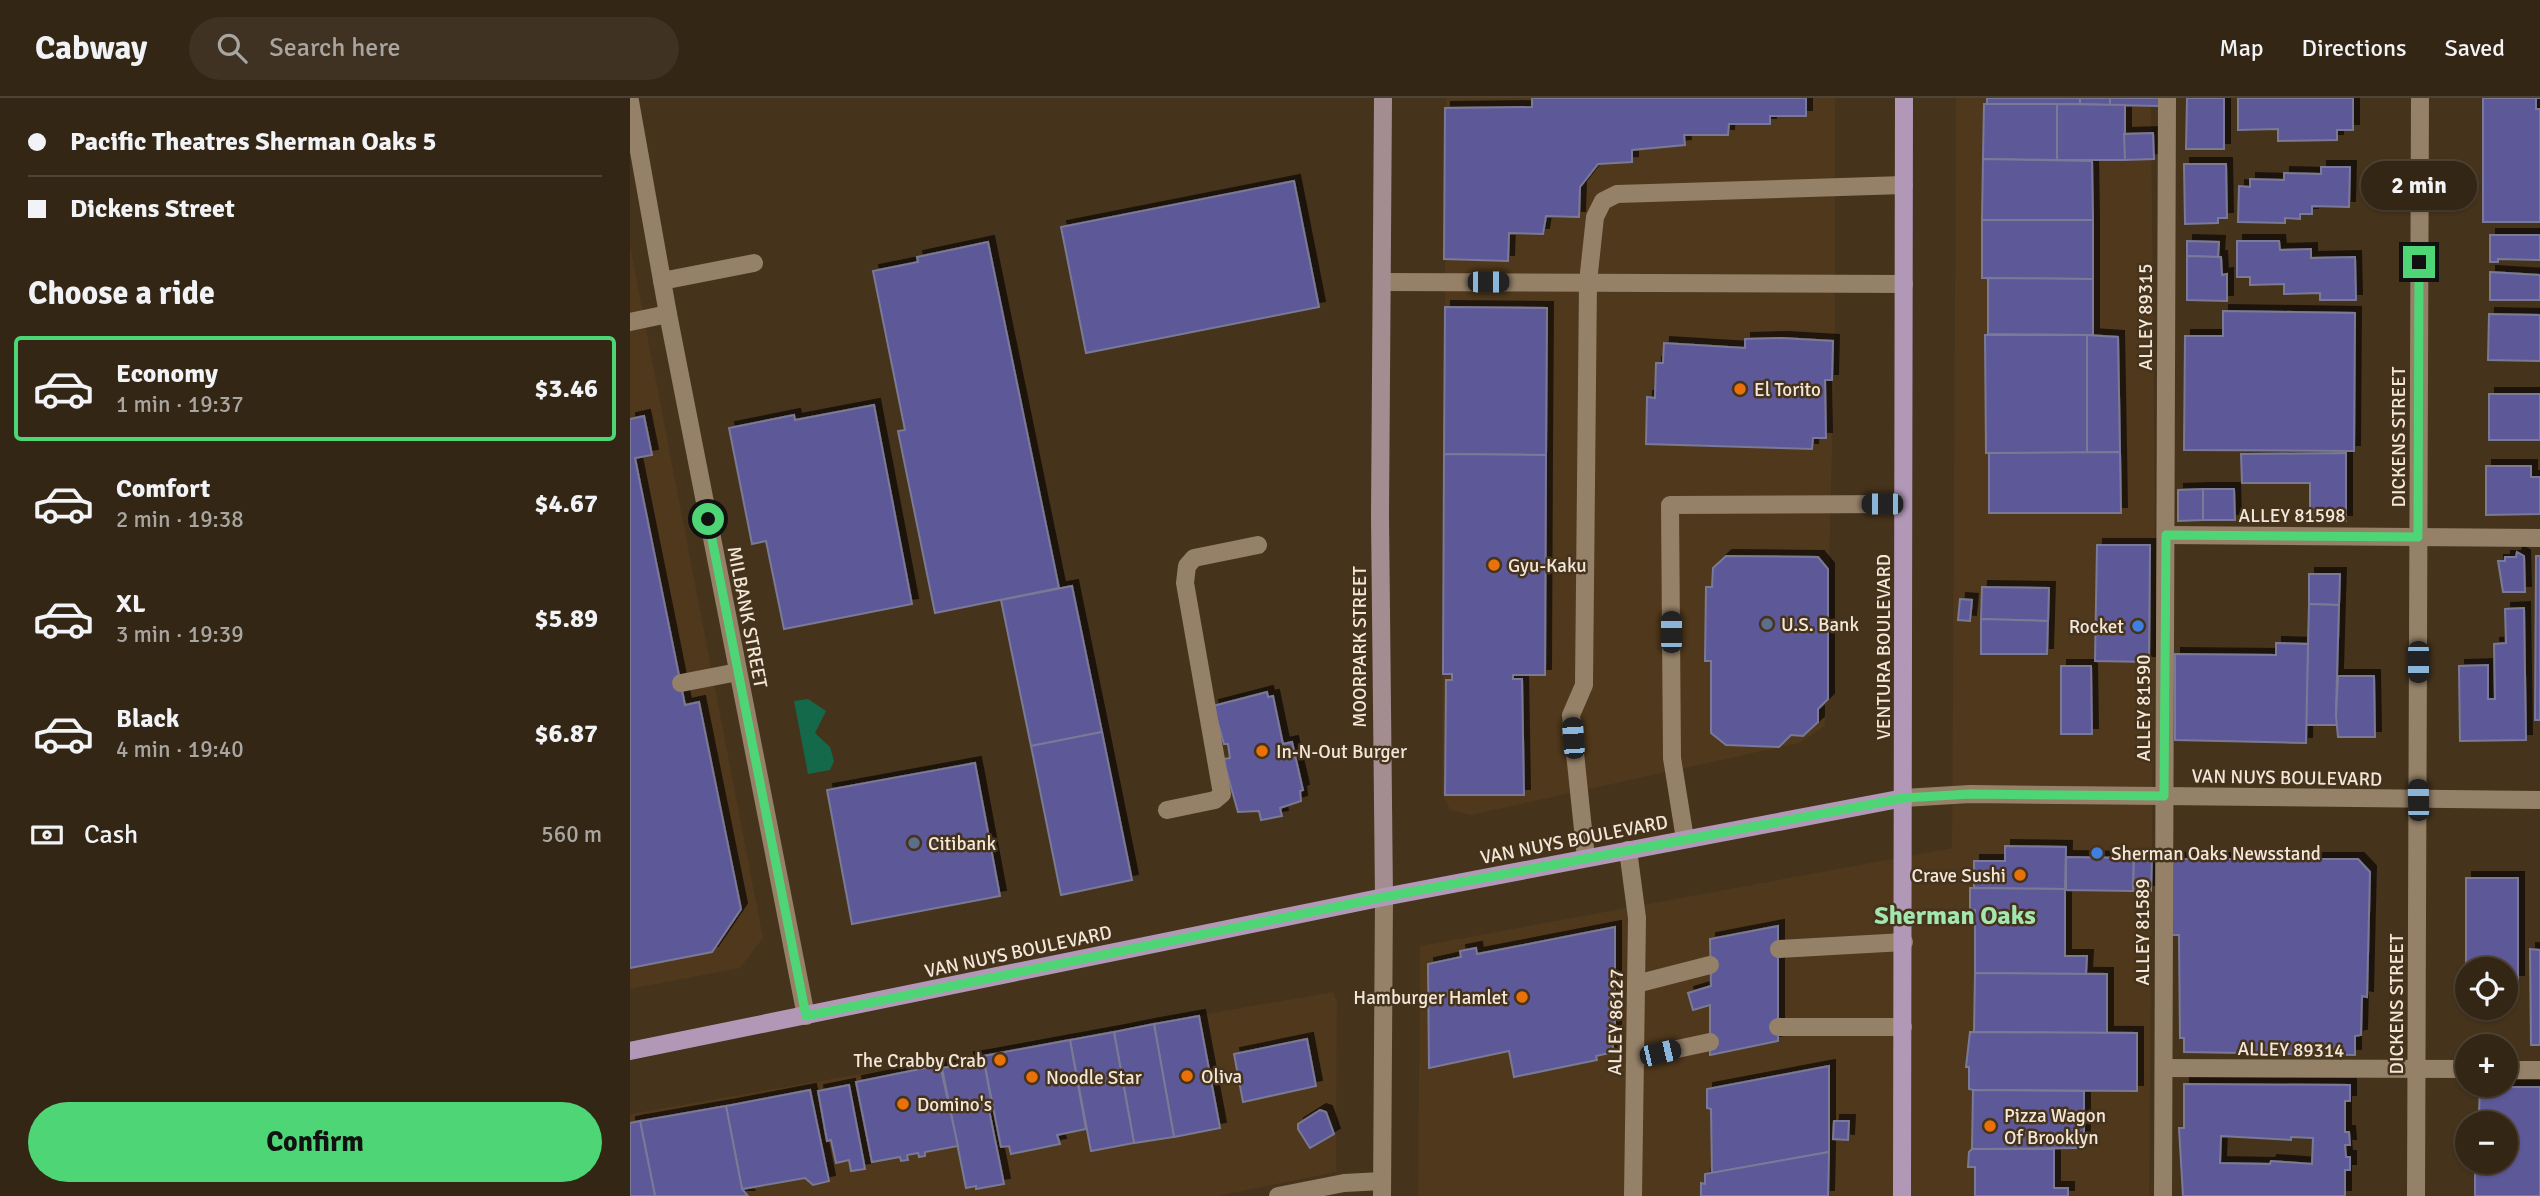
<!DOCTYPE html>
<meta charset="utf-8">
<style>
body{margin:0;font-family:Signika,sans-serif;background:#3f3222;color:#f1f3f6;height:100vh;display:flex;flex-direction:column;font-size:26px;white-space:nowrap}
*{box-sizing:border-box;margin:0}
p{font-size:23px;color:#a9a5a0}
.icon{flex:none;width:38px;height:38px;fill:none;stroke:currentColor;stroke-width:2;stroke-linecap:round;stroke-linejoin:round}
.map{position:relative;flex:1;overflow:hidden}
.sheet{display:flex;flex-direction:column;background:#342615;width:630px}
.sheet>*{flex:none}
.top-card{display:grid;align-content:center;height:154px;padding:0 28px;background:#342615}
.tools{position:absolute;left:1825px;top:859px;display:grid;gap:14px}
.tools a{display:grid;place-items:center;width:63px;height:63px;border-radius:50%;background:#342615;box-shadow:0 2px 5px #0004,0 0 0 2px #4e4334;font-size:35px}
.end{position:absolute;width:32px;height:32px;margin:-16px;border:9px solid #4ed676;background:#111;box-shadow:0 0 0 4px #111}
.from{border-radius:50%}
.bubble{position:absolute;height:49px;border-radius:24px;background:#342615;box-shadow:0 2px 5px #0004,0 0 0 2px #4e4334;font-size:23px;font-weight:700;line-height:49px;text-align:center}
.car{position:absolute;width:21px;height:42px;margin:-21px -10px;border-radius:9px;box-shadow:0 0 5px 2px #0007;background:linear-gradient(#222 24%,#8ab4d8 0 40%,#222 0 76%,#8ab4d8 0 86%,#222 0)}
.top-card b{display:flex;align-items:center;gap:24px;height:66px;font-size:26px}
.top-card b+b{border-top:2px solid #4e4334}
.top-card i{width:18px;height:18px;background:#f1f3f6}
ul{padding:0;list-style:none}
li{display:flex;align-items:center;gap:21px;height:105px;margin:0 14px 10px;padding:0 14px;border:4px solid transparent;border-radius:7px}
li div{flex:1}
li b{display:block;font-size:26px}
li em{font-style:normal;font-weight:700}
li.on{border-color:#4ed676}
li>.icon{width:63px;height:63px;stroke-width:1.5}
h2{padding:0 28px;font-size:32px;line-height:84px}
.pay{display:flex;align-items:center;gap:18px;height:77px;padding:0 28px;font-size:26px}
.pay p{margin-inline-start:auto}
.primary-button{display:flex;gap:14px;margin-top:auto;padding:14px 28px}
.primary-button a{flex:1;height:80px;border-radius:42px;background:#4ed676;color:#111;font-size:28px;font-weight:700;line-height:80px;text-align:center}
header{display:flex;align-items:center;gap:42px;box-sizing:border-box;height:98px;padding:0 35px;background:#342615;border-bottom:2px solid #4e4334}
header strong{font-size:33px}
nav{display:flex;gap:38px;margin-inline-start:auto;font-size:24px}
.search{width:490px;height:63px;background:#3f3222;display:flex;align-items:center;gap:18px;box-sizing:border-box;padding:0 24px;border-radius:38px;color:#a9a5a0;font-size:26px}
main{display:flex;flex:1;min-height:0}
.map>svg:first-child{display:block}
</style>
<header>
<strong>Cabway</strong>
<div class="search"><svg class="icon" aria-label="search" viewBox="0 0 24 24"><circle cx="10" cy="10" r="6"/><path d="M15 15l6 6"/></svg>Search here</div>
<nav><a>Map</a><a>Directions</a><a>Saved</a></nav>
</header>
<main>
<section class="sheet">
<div class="top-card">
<b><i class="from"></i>Pacific Theatres Sherman Oaks 5</b>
<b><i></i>Dickens Street</b>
</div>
<h2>Choose a ride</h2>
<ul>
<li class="on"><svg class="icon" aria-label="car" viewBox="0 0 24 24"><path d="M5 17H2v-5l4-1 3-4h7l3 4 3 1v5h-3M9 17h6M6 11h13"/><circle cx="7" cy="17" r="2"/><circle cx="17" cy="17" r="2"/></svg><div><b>Economy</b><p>1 min · 19:37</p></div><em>$3.46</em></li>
<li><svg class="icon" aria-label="car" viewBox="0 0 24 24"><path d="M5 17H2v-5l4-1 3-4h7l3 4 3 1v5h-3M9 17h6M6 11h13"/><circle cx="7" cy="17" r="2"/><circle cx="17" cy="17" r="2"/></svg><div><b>Comfort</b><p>2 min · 19:38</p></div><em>$4.67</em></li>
<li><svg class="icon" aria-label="car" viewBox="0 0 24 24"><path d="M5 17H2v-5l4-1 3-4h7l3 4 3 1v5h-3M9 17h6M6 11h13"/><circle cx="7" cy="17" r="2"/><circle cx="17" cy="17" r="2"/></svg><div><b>XL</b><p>3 min · 19:39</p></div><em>$5.89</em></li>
<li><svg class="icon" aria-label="car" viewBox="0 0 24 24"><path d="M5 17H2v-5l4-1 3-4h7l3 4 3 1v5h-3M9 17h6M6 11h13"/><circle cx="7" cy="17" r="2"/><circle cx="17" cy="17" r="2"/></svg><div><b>Black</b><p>4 min · 19:40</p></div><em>$6.87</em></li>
</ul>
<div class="pay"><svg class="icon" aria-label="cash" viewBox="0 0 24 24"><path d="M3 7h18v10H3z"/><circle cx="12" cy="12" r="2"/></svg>Cash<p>560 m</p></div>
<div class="primary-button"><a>Confirm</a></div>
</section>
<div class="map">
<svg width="1910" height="1098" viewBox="0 0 1910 1098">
<defs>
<filter id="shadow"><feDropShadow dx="6" dy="-6" stdDeviation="0" flood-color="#0009"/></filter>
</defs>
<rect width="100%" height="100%" fill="#45331c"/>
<g fill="#4f381b">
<polygon points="816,0 1205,0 1205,236 1195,628 1169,645 841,717 820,712 812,695"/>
<polygon points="1326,0 1521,0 1525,414 1519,1098 788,1098 790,848 1322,750"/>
<polygon points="0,147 133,840 110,870 0,891"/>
<polygon points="703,894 707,904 706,1074 587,1098 0,1098 0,1016"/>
</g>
<polygon fill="#15694b" points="178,601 196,613 185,635 200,649 204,663 200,672 178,676 164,603"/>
<g fill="#5d5898" stroke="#7a7996" stroke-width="2" fill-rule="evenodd" filter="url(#shadow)">
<polygon points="902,0 1176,0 1176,18 1140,18 1140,26 1099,26 1098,37 1054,37 1055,47 1002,52 1002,64 968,66 950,89 949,119 916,118 913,136 879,135 878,163 814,161 815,10 902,9"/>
<rect x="1357" y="0" width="93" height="6"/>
<polygon points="1450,0 1480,0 1480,7 1450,6"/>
<polygon points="1480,0 1530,0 1530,8 1480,7"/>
<polygon points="1557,0 1594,0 1594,51 1556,51"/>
<polygon points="1608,0 1723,0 1723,32 1707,32 1707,42 1648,43 1648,31 1608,32"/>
<polygon points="1853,0 1910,0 1906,0 1906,11 1910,11 1910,124 1853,124"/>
<polygon points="1354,6 1427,6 1427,62 1353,61"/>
<polygon points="1427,6 1495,7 1495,62 1427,62"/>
<polygon points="1523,35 1524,61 1495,62 1494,36"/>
<polygon points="1353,61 1462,63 1463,122 1352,122"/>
<polygon points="1554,66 1596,66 1597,120 1588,120 1588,125 1555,126"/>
<polygon points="1691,69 1720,69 1719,109 1682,108 1682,116 1670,116 1670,121 1655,120 1655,125 1608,124 1609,88 1620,89 1620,81 1654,82 1654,75 1691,76"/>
<polygon points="664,83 689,209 456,255 431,129"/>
<polygon points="1352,122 1463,122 1463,181 1352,180"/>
<polygon points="1860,137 1910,137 1910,162 1868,161 1868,164 1860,164"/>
<polygon points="1557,143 1589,144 1588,159 1557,158"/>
<polygon points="1607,143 1649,143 1650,152 1681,151 1681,160 1725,159 1726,202 1690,202 1690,195 1654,196 1654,186 1620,187 1620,179 1607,179"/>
<polygon points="358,144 429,490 305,515 268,333 275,332 243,173 288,164 287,159"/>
<polygon points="1557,158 1591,159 1592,177 1597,176 1597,203 1557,202"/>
<polygon points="1860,174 1910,177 1910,202 1860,202"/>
<polygon points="1358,180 1463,181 1463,237 1358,236"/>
<polygon points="815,209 917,210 916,357 814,356"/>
<polygon points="1593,213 1725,215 1724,353 1554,352 1555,238 1593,238"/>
<polygon points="1859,216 1910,217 1910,263 1858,262"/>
<polygon points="1355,237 1457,237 1457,355 1356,355"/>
<polygon points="1457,237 1488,239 1490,354 1457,355"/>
<polygon points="1152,240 1203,243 1202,282 1195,282 1196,340 1183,340 1182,351 1016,346 1017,299 1025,300 1026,265 1033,265 1034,245 1115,250 1115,241"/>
<rect x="1859" y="296" width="51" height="46"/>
<polygon points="244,307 282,506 154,531 136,443 122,446 99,330 164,317 165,322"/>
<polygon points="14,318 22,357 5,360 55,607 69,604 111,811 82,854 0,870 0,321"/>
<polygon points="1490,354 1491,415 1359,415 1359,355"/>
<polygon points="1716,355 1716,423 1680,423 1680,385 1612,385 1611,356"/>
<polygon points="814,356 916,357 915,577 883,577 883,581 892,581 894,697 815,697 816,582 822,582 822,576 813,576"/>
<polygon points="1856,368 1901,368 1901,379 1910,379 1910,416 1856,417"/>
<polygon points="1573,391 1573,422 1548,423 1548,392"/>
<polygon points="1573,391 1604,391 1605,422 1573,422"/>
<polygon points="1467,447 1520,447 1519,564 1465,563"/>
<polygon points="1887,454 1894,458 1895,494 1873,494 1868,463 1875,463 1875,459 1886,459"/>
<polygon points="1096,458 1188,459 1198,471 1198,601 1188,611 1188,624 1173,638 1161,637 1149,649 1096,647 1081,635 1081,563 1075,563 1076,489 1082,489 1083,470"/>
<polygon points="1906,458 1910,458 1910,622 1905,622"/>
<polygon points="1679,476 1710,476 1709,507 1679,506"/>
<polygon points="442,488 472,634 401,648 371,502"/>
<polygon points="1352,489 1419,490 1418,523 1351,521"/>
<polygon points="1330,501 1342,502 1340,523 1328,522"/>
<polygon points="1679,506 1709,507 1706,612 1708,627 1676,627"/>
<polygon points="1894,510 1896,642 1830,643 1829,568 1858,567 1858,601 1865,601 1864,546 1876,545 1875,511"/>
<polygon points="1351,521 1418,523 1417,556 1351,556"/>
<polygon points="1646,545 1678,546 1676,645 1545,642 1545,556 1646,557"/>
<polygon points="1431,568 1461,568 1462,636 1431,636"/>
<polygon points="1708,578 1744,578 1745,639 1708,639 1706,618"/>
<polygon points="637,594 638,599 643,598 653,646 662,644 673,692 670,693 671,703 650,710 652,718 631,722 629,713 608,714 593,661 600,660 598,646 594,646 583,608"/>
<polygon points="472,634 502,782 431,797 401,648"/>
<polygon points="345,665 370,798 222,826 197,692"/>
<polygon points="1375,748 1436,749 1435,791 1344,790 1344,763 1375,763"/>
<polygon points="1436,759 1504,760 1503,793 1436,792"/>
<polygon points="1522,759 1521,793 1503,793 1504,760"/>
<polygon points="1542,761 1728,761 1740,774 1737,899 1732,898 1731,937 1725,938 1725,957 1554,954 1554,940 1550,940 1549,837 1542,837"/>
<polygon points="1836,780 1888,780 1888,883 1876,883 1876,872 1838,872 1836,883"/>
<polygon points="1340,790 1435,791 1435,858 1457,858 1456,876 1345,875 1345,812 1340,812"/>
<polygon points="1148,828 1148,943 1080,957 1080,907 1063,912 1058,895 1081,888 1080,841"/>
<polygon points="985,829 985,932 980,933 984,954 966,958 967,962 884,979 879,953 799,970 798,866 831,859 830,853 846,850 847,856"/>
<polygon points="1900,851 1910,852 1910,947 1901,947"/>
<polygon points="1345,875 1477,876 1477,935 1344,934"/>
<polygon points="569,918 590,1030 544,1039 524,926"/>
<polygon points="524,926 544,1039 504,1045 484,934"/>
<polygon points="484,934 504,1045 461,1053 440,942"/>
<polygon points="1340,934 1507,935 1507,993 1343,992 1339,991 1339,969 1336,969"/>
<polygon points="677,941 686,988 613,1004 604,956"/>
<polygon points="440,942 456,1031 427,1037 430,1046 381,1056 379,1048 371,1049 353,958"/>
<polygon points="353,958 361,1001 357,1002 374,1086 346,1091 346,1088 336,1090 312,970 339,965 338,960"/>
<polygon points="310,967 328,1048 295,1054 295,1058 289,1059 288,1055 277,1057 278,1062 271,1063 270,1059 242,1064 226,984"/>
<polygon points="1199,968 1199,1054 1082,1075 1081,1011 1077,1010 1077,991"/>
<path d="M1554 986 1720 987V1003H1715V1034H1719L1720 1047H1715L1716 1059H1720V1072H1715V1098H1553L1549 1030H1554ZM1591 1038 1661 1042V1039L1683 1040 1682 1066 1641 1063 1640 1066 1590 1065Z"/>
<polygon points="219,987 235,1071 221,1073 219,1062 206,1065 201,1042 197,1043 188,993"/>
<polygon points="1850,989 1910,989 1910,1098 1845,1098 1845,1064 1876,1064 1876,1026 1846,1026 1846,1015 1849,1015"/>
<polygon points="180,992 199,1083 183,1087 175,1080 112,1091 96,1008"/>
<polygon points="1343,992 1454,993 1454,1050 1342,1051"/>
<polygon points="96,1008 112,1091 118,1098 25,1098 10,1023"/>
<polygon points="690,1012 696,1014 704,1036 680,1050 668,1031 668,1026"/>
<polygon points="10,1023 25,1098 0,1098 0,1025"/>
<polygon points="1204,1023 1219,1023 1218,1042 1203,1041"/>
<polygon points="1342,1051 1424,1051 1424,1090 1438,1090 1438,1098 1345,1098 1345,1069 1338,1069 1339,1054"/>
<polygon points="1199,1054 1198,1098 1071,1098 1071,1085 1075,1086 1075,1076"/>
</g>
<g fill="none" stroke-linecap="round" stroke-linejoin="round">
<g stroke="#958168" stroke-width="18">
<polyline points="32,183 124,165"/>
<polyline points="752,184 1274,186"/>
<polyline points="0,224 38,216"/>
<polyline points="1536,437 1910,440"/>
<polyline points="51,585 108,574"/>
<polyline points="537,712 585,702 592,696 555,485 557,468 564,460 628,447"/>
<polyline points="1055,741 1042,660 1040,407 1273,406"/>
<polyline points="998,752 1007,820 1003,1098"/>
<polyline points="956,760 941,617 954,587 958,184 965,119 973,103 987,96 1274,87"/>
<polyline points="1149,851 1274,844"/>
<polyline points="1006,886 1080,867"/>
<polyline points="1148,929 1273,929"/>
<polyline points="1005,960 1080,944"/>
<polyline points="1534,970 1838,971"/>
<polyline points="1876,972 1910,972"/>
<polyline points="648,1098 714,1085 752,1083"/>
<polyline points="1533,1098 1537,0"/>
</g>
<g stroke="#958168" stroke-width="18">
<polyline points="0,3 38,216 176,918"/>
<polyline points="1274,700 1340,696 1910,702"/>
<polyline points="752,1098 754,799"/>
<polyline points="1786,1098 1790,0"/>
</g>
<polyline stroke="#a48d90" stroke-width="18" points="753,0 750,418 754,799"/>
<g stroke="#b298b7" stroke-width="18">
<polyline points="0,953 754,799 1274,700"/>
<polyline points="1272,1098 1274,0"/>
</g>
</g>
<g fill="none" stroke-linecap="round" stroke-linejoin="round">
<polyline stroke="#4ed676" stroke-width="9" points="78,421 176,918 754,799 1274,700 1340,696 1534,698 1536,437 1788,439 1789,164"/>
</g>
<g fill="#e8710a" stroke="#45331c" stroke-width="2.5">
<circle cx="1110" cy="291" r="7"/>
<circle cx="864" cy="467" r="7"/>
<circle cx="632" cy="653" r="7"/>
<circle cx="1390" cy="777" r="7"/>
<circle cx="892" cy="899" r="7"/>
<circle cx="370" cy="962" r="7"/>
<circle cx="557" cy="978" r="7"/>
<circle cx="402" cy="979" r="7"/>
<circle cx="273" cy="1006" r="7"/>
<circle cx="1360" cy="1028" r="7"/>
</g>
<g fill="#5c6f8a" stroke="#45331c" stroke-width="2.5">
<circle cx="1137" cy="526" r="7"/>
<circle cx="284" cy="745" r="7"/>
</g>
<g fill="#3f7fe0" stroke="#45331c" stroke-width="2.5">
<circle cx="1508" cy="528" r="7"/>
<circle cx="1467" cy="755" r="7"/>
</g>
<g text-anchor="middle" stroke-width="5" stroke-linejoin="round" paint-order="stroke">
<g font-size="19" fill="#f3e7da" stroke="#45331c">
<text transform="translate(1515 219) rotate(-90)" y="7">ALLEY 89315</text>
<text transform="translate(1768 339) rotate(-90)" y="7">DICKENS STREET</text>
<text x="1662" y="424">ALLEY 81598</text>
<text transform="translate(118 519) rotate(79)" y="7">MILBANK STREET</text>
<text transform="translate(729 549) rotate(-90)" y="7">MOORPARK STREET</text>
<text transform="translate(1253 549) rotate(-90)" y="7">VENTURA BOULEVARD</text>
<text transform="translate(1513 610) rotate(-90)" y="7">ALLEY 81590</text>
<text transform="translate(1657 679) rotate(1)" y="7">VAN NUYS BOULEVARD</text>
<text transform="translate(944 741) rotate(-11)" y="7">VAN NUYS BOULEVARD</text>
<text transform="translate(1512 834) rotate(-90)" y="7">ALLEY 81589</text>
<text transform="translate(388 853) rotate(-12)" y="7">VAN NUYS BOULEVARD</text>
<text transform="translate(1766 906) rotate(-90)" y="7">DICKENS STREET</text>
<text transform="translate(985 924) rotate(-89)" y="7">ALLEY 86127</text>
<text transform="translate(1661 951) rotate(1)" y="7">ALLEY 89314</text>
</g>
<g font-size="19" fill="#f3e7da" stroke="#45331c" text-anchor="start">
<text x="1124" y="298">El Torito</text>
<text x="878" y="474">Gyu-Kaku</text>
<text x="1151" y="533">U.S. Bank</text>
<text x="1494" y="535" text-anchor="end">Rocket</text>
<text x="646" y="660">In-N-Out Burger</text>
<text x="298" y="752">Citibank</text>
<text x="1481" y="762">Sherman Oaks Newsstand</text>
<text x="1376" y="784" text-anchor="end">Crave Sushi</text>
<text x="878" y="906" text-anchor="end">Hamburger Hamlet</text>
<text x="356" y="969" text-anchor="end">The Crabby Crab</text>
<text x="571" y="985">Oliva</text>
<text x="416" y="986">Noodle Star</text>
<text x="287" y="1013">Domino's</text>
<text x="1374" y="1024">Pizza Wagon<tspan x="1374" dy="22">Of Brooklyn</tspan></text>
</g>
<g font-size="26" font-weight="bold" fill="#a3e6b0" stroke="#45331c">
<text x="1325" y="826">Sherman Oaks</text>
</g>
</g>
</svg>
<div class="tools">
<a><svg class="icon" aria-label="locate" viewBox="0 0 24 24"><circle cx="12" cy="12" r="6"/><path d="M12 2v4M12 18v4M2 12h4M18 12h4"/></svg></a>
<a>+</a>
<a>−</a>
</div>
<i class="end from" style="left:78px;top:421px"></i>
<i class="end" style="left:1789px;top:164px"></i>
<div class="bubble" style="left:1731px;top:63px;width:116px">2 min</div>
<i class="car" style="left:858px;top:184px;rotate:90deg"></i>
<i class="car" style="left:1252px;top:406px;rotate:270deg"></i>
<i class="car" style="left:1041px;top:534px;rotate:0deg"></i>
<i class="car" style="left:1788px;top:564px;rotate:180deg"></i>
<i class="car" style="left:943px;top:640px;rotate:356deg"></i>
<i class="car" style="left:1788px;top:702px;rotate:359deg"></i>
<i class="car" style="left:1030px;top:955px;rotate:77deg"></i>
</div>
</main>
